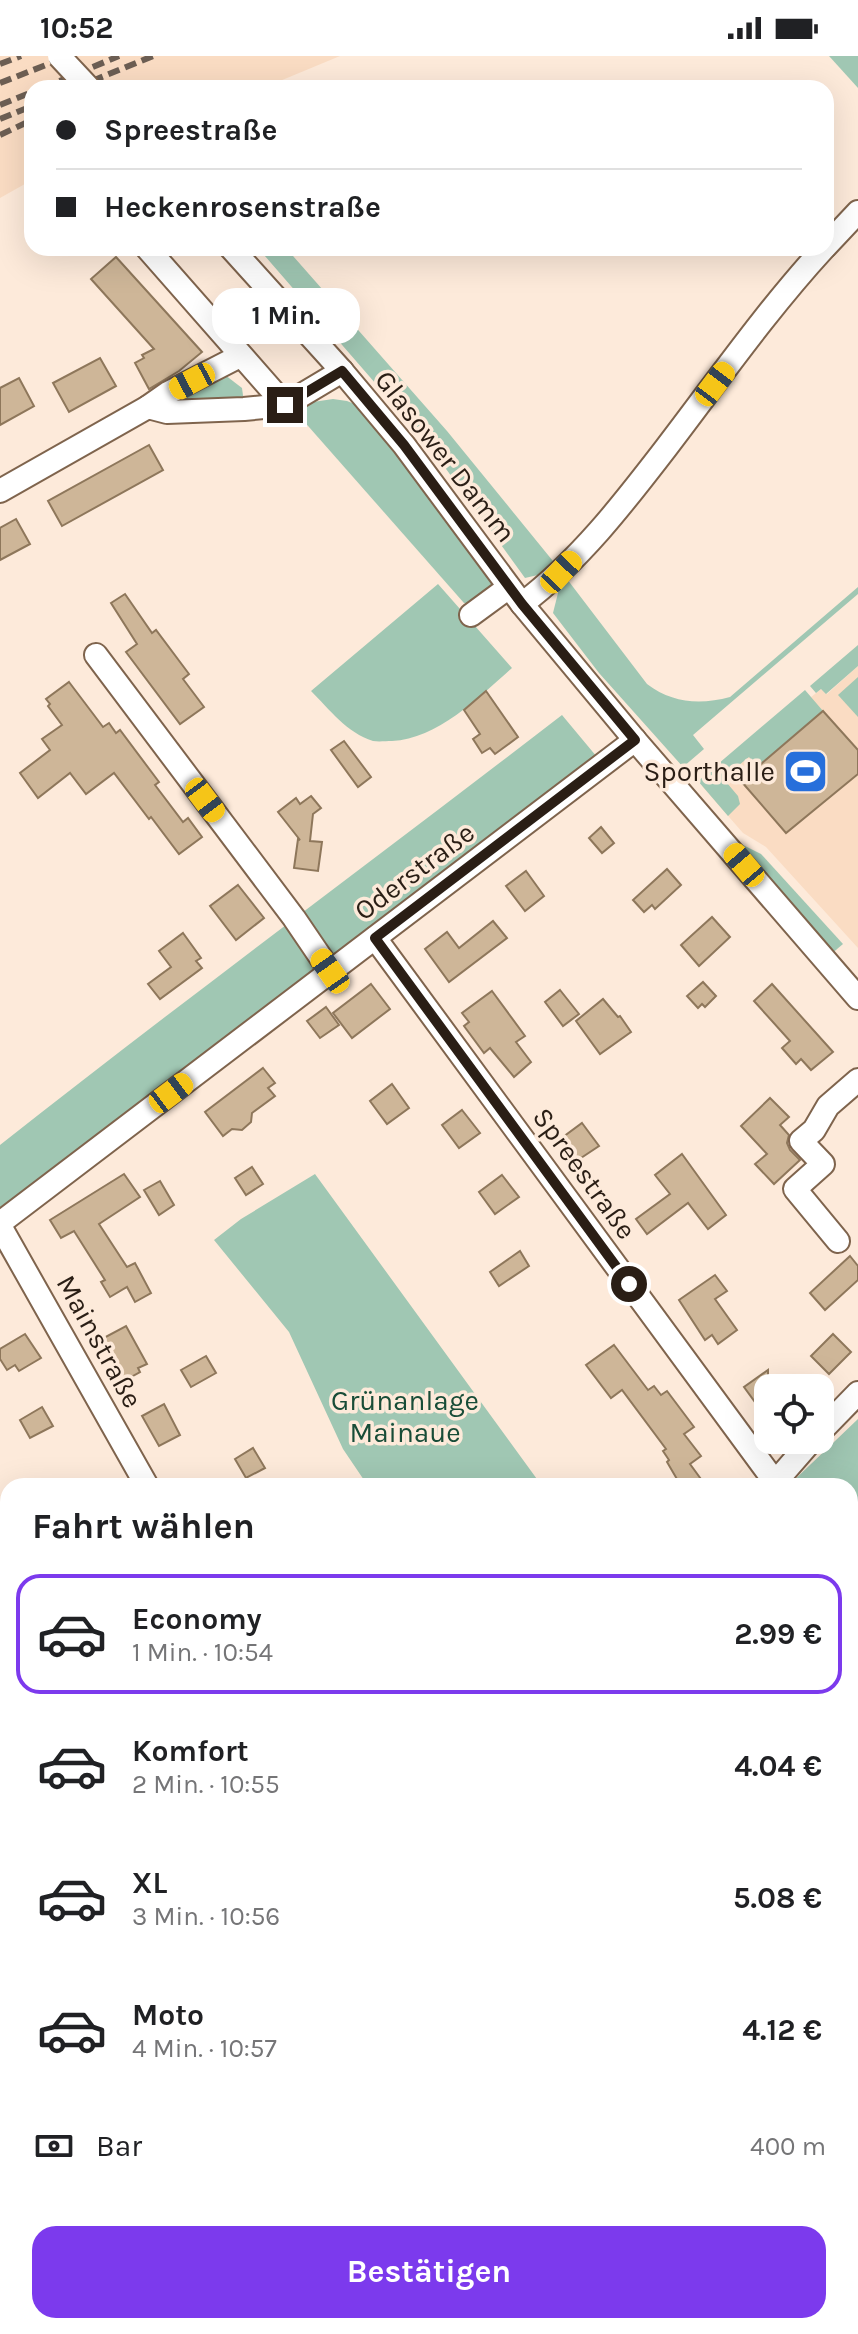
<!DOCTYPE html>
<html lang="de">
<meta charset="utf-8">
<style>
body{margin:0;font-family:Karla,sans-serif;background:#f2f2f2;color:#202124;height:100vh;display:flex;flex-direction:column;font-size:30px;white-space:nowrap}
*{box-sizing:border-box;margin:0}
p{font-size:26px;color:#757577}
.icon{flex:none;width:44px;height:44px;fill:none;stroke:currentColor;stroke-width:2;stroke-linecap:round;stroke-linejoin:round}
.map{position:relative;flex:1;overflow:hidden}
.side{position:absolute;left:0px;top:1422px;width:858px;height:856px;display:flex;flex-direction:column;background:#fff;border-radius:24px 24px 0 0;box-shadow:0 8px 32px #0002}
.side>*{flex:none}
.hud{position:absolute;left:24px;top:24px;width:810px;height:176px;border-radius:24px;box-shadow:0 8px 32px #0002;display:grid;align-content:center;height:176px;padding:0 32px;background:#fff}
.controls{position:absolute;left:754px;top:1318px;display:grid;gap:16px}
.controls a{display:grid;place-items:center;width:80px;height:80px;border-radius:16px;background:#fff;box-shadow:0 8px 32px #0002;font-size:40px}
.end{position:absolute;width:36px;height:36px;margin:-18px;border:10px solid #2a1e15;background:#fff;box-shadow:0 0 0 4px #fff}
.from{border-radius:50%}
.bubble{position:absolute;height:56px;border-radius:24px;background:#fff;box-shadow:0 8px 32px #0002;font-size:26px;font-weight:700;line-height:56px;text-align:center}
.car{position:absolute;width:24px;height:48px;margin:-24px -12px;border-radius:10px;box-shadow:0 0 6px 2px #0007;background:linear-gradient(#f5c518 24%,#345 0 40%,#f5c518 0 76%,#345 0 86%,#f5c518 0)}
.hud b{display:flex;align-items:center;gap:28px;height:76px;font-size:30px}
.hud b+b{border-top:2px solid #e0e0e0}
.hud i{width:20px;height:20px;background:#202124}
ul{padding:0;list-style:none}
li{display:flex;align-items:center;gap:24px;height:120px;margin:0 16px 12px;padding:0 16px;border:4px solid transparent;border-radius:24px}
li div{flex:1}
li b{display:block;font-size:30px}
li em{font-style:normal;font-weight:700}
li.on{border-color:#7c3aed}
li>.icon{width:72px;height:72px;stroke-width:1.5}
h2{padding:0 32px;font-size:36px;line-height:96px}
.pay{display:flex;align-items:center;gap:20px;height:88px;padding:0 32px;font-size:30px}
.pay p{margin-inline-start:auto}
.action{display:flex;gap:16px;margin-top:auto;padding:16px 32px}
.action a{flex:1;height:92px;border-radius:24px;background:#7c3aed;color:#fff;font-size:32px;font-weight:700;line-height:92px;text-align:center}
.status{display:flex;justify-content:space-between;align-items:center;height:56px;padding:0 40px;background:#fff;direction:ltr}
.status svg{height:22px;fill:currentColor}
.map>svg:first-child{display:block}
</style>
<div class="status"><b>10:52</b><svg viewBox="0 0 49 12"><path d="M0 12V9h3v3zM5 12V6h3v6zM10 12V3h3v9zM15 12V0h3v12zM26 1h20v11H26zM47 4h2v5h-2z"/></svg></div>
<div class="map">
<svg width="858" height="2278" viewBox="0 0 858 2278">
<rect width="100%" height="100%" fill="#fdeada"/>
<g fill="#fadcc3">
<polygon points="0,0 340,0 263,32 218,32 214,24 199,32 32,32 32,124 0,142"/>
<polygon points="858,610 858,892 766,791 743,777 702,730 821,633 827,638"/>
</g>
<g fill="#a0c7b3">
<polygon points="829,0 858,0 858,32"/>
<polygon points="258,192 286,192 447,375 557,510 542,518 525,522 428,388"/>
<polygon points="225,319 242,332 244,347 170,348"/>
<polygon points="333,343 347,345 362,351 494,526 494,532 475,547 464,547 294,354 313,346"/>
<path d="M567 523 647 628C672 647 700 649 730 641L858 531V538L693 679 704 693 683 711 599 617 553 557 559 533Z"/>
<path d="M438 528 512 612C480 640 438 683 392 685 386 685 379 686 373 685 347 677 329 653 311 635Z"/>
<polygon points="858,589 858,610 826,638 821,633 816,637 810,630"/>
<polygon points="858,621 858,661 838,639"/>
<polygon points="805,634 823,655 757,711 749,701 729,717 727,727 738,740 740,748 728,760 698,725"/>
<path d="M562 659 597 701 0 1155V1089C185 943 375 803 562 659Z"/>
<polygon points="735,785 761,798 843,888 830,899"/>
<polygon points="315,1118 542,1430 368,1430 343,1393 289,1276 214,1184 241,1163"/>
<polygon points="858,1363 858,1923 850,1931 850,1430 788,1430"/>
</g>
<g fill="#ceb698" stroke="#8e775b" stroke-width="2">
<polygon points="116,201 202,296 179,315 149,333 135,307 144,302 142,299 154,293 91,223"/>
<polygon points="100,302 116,330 69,356 53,327"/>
<polygon points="19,322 34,350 0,369 0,332"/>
<polygon points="149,389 163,414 62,470 48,445"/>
<polygon points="16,463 30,488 0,504 0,472"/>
<polygon points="125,538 152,577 156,574 189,618 183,623 204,651 180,668 126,596 137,588 111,547"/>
<polygon points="69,626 103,671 109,667 116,677 120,674 159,726 155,729 183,766 188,762 202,781 179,798 151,761 149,763 114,717 86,738 70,717 38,742 20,717 50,694 42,683 62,669 48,650 50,648 46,643"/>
<polygon points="486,635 518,681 495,698 490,692 482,697 473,683 480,678 464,654"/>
<polygon points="823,655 858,694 858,718 786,777 741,725"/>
<polygon points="344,685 371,721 358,731 331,694"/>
<polygon points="311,740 321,752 313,758 310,785 322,786 318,815 294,812 298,783 300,784 278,756 296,742 300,748"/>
<polygon points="601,771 614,787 602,797 589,782"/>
<polygon points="667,813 681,829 655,853 652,849 644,856 633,844"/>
<polygon points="526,815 544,840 525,855 506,830"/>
<polygon points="238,829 264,862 236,884 210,850"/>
<polygon points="712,861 730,881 699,910 681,889"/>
<polygon points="493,865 507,882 449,926 425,893 447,876 459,892"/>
<polygon points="183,877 201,902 196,905 202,912 160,943 148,928 171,911 159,895"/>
<polygon points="703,926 716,940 705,951 702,948 698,952 687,940"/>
<polygon points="371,928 390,953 352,982 333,957"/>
<polygon points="772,928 833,996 811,1014 801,1003 796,1008 782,992 790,985 754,945"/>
<polygon points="560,934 579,958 563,970 545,946"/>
<polygon points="492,935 525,980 516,986 531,1006 514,1021 490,992 484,997 464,970 469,966 462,957"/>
<polygon points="603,943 618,961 620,960 631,976 600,998 576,965"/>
<polygon points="326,951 339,969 320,982 307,965"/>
<polygon points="263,1012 275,1027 268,1032 275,1040 252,1057 251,1066 242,1074 232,1073 223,1080 205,1056"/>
<polygon points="392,1028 409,1052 387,1068 370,1045"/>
<polygon points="770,1042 789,1061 780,1069 789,1079 787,1087 790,1094 800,1104 774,1128 755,1108 767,1098 741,1070"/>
<polygon points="462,1054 480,1077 459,1092 442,1069"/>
<polygon points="582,1067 599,1090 575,1106 559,1084"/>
<polygon points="682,1098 726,1159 708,1173 688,1147 647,1178 636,1163 670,1138 655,1119"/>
<polygon points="252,1111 263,1128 246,1139 235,1122"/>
<polygon points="124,1118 140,1141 99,1168 127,1211 135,1207 151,1237 135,1246 127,1231 110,1241 101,1226 105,1224 74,1175 61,1182 50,1164"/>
<polygon points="502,1119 519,1141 495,1158 479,1136"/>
<polygon points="160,1125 174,1149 159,1159 144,1134"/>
<polygon points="520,1195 529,1210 499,1230 490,1216"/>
<polygon points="850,1200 858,1210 858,1224 825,1254 810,1237"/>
<polygon points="715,1219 727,1235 715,1243 737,1274 718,1288 712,1279 705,1284 679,1244"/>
<polygon points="126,1270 147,1308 138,1312 140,1316 122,1326 100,1284"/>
<polygon points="25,1278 41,1302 19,1315 15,1309 7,1314 0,1303 0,1293"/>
<polygon points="833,1278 851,1296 829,1318 811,1300"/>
<polygon points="614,1289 648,1334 654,1330 661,1339 667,1335 694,1371 684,1378 701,1400 690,1408 706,1430 681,1430 667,1406 669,1404 663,1395 666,1393 622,1334 611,1342 586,1309"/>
<polygon points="206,1300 216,1317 191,1331 181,1314"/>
<polygon points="768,1314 768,1364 744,1331"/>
<polygon points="164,1348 180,1379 159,1390 142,1360"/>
<polygon points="42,1351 53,1370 30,1382 20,1364"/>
<polygon points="253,1392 265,1412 246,1422 235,1403"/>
</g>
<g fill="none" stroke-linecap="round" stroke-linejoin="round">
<defs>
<g id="minor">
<polyline points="826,190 858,156"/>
<polyline points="147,192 285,349"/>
<polyline points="231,192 342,315 404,389 522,548 635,684 858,942"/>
<polyline points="148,351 168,337 240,300"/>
<polyline points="0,435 148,351 167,356 244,353 285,349 342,315"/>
<path d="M522 548C579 505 623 448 666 392 718 324 767 254 824 192"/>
<polyline points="471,559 509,531"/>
<polyline points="96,599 294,862 330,915"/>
<polyline points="375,882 775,1426"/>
<polyline points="0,1167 635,684"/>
<polyline points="0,1170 147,1430"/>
<polyline points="838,1185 795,1133 823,1108 801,1085 814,1074 828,1050 858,1024"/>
<polyline points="820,1376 858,1337"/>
<polyline points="772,1430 812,1384"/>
<polyline points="0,1614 8,1608"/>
<polyline points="0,1803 8,1820"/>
<polyline points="850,2151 858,2165"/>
<polyline points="221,2270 225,2278"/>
<polyline points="623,2270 628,2278"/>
</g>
</defs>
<use href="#minor" stroke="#7f644d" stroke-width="26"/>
<use href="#minor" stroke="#fff" stroke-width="22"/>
<g stroke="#6c5e53" stroke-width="6" stroke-dasharray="12 6" stroke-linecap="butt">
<polyline points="0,8 21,0"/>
<polyline points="0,27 69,0"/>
<polyline points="43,32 119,0"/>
<polyline points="75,32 153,0"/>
<polyline points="0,49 32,36"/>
<polyline points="0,63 32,50"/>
<polyline points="0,79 32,64"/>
</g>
<defs>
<polyline id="minor-bridge" points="59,0 89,32"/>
</defs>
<use href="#minor-bridge" stroke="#7f644d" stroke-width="26" stroke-linecap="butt"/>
<use href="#minor-bridge" stroke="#fff" stroke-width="22"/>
</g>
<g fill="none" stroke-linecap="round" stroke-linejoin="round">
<polyline stroke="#2a1e15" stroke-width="10" points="285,349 342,315 404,389 522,548 635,684 375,882 629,1228"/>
</g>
<defs>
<symbol id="stadium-square" viewBox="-11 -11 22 22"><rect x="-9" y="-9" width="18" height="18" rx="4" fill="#276fdb" stroke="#fdeada"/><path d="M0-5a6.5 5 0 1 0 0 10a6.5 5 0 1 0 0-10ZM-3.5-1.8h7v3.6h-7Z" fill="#fff"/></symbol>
</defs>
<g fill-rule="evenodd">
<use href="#stadium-square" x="780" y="690" width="51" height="51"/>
</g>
<g text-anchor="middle" stroke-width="7" stroke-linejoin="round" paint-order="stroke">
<g font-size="28" fill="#2a1e15" stroke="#fdeada">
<text transform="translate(446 400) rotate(52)" y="10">Glasower Damm</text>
<text transform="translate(414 815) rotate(-37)" y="10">Oderstraße</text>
<text transform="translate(585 1117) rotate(54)" y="10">Spreestraße</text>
<text transform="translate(100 1285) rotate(61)" y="10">Mainstraße</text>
</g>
<g font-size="28" fill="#2a1e15" stroke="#fdeada" text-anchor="end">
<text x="775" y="725">Sporthalle</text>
</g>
<g font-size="28" fill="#184c37" stroke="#fdeada">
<text x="405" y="1354">Grünanlage<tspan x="405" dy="32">Mainaue</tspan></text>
</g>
</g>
</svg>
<div class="controls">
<a><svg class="icon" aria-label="locate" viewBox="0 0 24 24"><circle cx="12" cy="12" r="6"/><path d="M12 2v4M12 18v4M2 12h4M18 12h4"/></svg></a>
</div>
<i class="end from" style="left:629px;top:1228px"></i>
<i class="end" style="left:285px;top:349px"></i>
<div class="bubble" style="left:212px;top:232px;width:148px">1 Min.</div>
<i class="car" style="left:192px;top:325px;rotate:242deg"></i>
<i class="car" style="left:715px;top:328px;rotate:37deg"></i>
<i class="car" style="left:561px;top:516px;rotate:43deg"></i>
<i class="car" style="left:205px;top:744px;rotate:143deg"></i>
<i class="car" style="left:744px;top:809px;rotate:320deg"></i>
<i class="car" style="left:330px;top:915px;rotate:325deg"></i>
<i class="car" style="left:171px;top:1037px;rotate:53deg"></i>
<div class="hud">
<b><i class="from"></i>Spreestraße</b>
<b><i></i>Heckenrosenstraße</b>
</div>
<section class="side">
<h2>Fahrt wählen</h2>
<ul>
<li class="on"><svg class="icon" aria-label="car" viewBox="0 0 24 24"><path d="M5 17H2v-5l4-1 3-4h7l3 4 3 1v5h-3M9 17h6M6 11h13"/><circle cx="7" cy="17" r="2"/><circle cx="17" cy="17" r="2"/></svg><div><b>Economy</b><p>1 Min. · 10:54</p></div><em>2.99 €</em></li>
<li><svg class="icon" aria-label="car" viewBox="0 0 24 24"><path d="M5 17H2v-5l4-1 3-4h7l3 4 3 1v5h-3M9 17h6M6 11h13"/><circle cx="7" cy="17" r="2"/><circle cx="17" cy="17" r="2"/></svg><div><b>Komfort</b><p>2 Min. · 10:55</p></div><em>4.04 €</em></li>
<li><svg class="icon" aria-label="car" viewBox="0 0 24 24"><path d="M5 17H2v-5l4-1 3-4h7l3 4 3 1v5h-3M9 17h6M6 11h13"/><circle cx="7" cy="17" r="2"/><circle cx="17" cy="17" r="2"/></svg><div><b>XL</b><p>3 Min. · 10:56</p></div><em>5.08 €</em></li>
<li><svg class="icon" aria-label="car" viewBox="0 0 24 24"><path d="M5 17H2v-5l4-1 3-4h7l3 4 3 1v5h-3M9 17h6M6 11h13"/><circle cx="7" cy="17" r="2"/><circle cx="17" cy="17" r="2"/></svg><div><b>Moto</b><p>4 Min. · 10:57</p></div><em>4.12 €</em></li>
</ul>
<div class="pay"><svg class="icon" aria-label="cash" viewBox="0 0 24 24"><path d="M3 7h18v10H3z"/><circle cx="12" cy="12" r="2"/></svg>Bar<p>400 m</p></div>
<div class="action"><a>Bestätigen</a></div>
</section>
</div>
